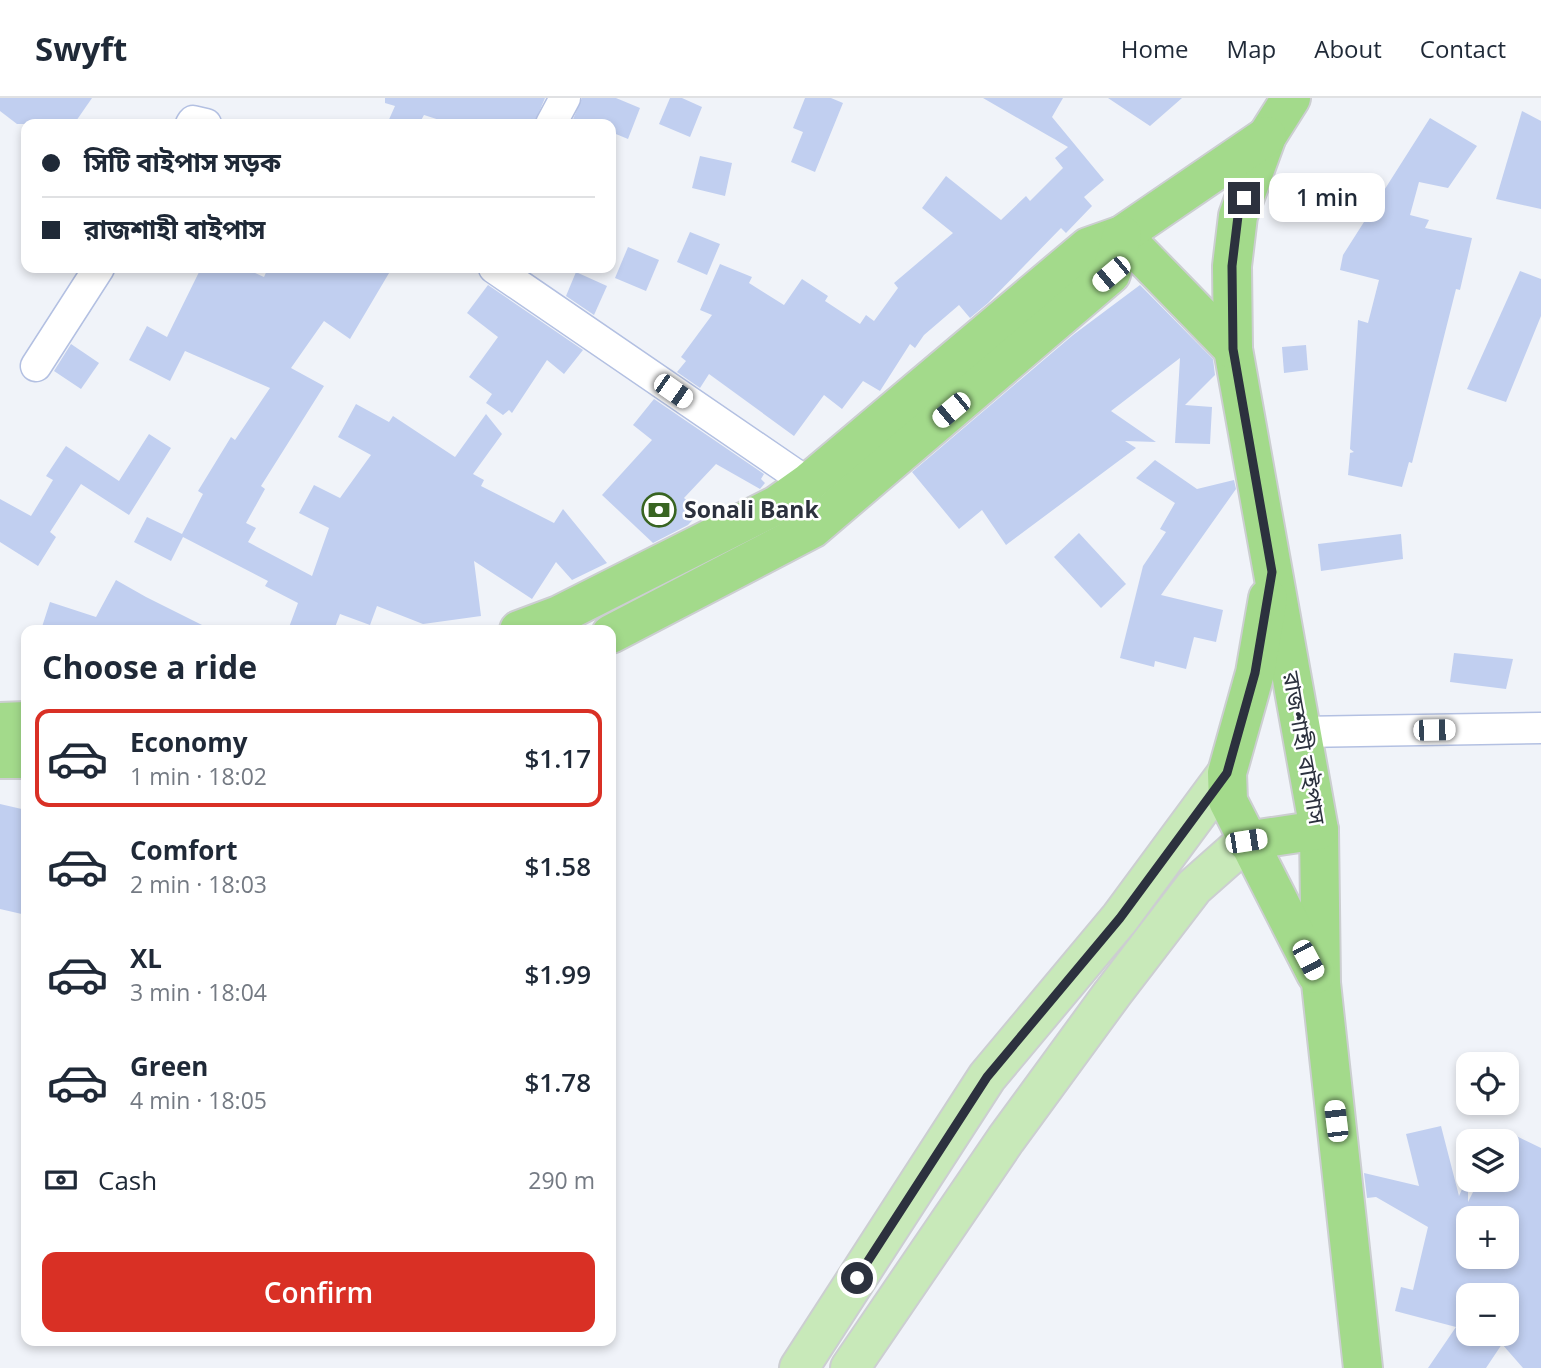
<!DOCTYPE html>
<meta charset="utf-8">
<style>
body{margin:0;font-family:"Open Sans","Noto Sans Bengali",sans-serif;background:#f6f6f7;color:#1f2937;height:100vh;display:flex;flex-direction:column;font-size:26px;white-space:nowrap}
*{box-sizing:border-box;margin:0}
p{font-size:23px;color:#747a83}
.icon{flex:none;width:38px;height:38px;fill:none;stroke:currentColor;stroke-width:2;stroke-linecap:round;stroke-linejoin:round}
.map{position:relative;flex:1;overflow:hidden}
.details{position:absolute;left:21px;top:527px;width:595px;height:721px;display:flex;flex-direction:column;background:#fff;border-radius:14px;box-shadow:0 4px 10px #0003}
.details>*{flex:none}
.top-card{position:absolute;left:21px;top:21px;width:595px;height:154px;border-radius:14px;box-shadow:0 4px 10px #0003;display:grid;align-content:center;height:154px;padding:0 21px;background:#fff}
.fabs{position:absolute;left:1456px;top:954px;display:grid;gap:14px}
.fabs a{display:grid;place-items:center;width:63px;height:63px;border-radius:14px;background:#fff;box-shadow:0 4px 10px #0003;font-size:35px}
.end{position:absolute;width:32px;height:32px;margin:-16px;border:9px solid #2c313e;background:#fff;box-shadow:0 0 0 4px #fff}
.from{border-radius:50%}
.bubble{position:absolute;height:49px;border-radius:14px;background:#fff;box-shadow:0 4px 10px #0003;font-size:23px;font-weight:600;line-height:49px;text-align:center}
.car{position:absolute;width:21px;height:42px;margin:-21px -10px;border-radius:9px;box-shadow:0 0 5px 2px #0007;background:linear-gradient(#fff 24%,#345 0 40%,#fff 0 76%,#345 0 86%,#fff 0)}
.top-card b{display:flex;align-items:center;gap:24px;height:66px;font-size:26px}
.top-card b+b{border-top:2px solid #e0e1e3}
.top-card i{width:18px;height:18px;background:#1f2937}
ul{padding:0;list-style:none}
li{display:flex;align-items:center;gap:21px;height:98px;margin:0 14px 10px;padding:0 7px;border:4px solid transparent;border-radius:14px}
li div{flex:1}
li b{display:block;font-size:26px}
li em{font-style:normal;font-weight:600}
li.current{border-color:#d93025}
li>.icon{width:63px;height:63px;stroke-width:1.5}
h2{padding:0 21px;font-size:32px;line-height:84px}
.pay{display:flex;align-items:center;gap:18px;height:77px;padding:0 21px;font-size:26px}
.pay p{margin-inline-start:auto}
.action{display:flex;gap:14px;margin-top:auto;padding:14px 21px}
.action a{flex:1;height:80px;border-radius:14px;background:#d93025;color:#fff;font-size:28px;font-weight:600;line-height:80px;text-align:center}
header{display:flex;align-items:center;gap:42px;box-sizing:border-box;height:98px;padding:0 35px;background:#fff;border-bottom:2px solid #e0e1e3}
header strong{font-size:33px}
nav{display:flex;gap:38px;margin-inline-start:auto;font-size:24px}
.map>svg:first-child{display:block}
</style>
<header>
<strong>Swyft</strong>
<nav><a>Home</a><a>Map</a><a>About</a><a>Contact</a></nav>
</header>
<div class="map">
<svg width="1541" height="1270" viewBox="0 0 1541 1270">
<rect width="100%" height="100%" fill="#f0f3f9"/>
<g fill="#c1cff0" fill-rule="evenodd">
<polygon points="0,0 92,0 74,26 17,26 0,13"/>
<polygon points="385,0 545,0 534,26 452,26 424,17 419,26 387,26 395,8 385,5"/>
<polygon points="582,0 616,0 640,10 628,41 611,34 611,26 571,26"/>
<polygon points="670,0 682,0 702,9 690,39 659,26"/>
<polygon points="805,0 831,0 843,5 815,74 791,64 803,34 793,30"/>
<polygon points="983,0 1063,0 1052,19 1104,82 1084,99 1092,108 1066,135 1061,130 988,205 970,220 959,207 924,237 915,250 910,246 880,293 863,283 842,311 824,297 794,338 709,276 700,290 677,274 686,263 681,259 712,217 700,212 720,166 752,179 749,185 784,207 802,181 828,198 825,203 860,226 866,217 874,223 898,190 894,185 953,135 922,110 946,78 1001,122 1026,98 1030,103 1063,70 1055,60 1068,49"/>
<polygon points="1108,0 1182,0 1150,28"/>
<polygon points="1522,13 1541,23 1541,111 1496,101"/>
<polygon points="1430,20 1477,48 1448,90 1419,84 1410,117 1429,122 1425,130 1472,140 1460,192 1456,191 1412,365 1409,364 1402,389 1348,377 1350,355 1354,354 1350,351 1358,222 1368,225 1379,182 1340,172 1343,157"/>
<polygon points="700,58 732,65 725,98 692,90"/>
<polygon points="690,134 720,146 707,177 677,164"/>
<polygon points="628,149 659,162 646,193 615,180"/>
<polygon points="201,170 244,170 264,179 268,170 392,170 350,241 324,223 291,270 324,288 261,388 265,391 246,425 256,430 248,444 312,478 329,430 299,415 314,387 340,400 371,357 338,339 356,306 389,324 393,318 455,359 486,316 502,336 473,376 484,382 481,388 554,425 563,411 607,465 572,482 556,464 532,501 474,463 481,518 423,526 377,508 370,527 340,516 334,532 288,532 298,505 265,488 268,483 183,439 171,463 134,444 147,419 182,436 203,396 198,393 231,339 235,342 270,290 185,253 170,283 129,262 147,228 167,239"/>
<polygon points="1520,173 1541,181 1541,218 1506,304 1467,291"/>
<polygon points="576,174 607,188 594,217 566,198"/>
<polygon points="488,187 583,252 564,276 547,262 512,315 509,312 503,317 486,305 492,296 469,279 498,239 467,215"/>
<polygon points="1140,187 1213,261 1215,277 1185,307 1212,309 1210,346 1175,345 1180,260 1111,313 1156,344 1125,343 1136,350 1006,447 982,412 959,431 912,374 1073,237"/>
<polygon points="71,246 99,265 81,291 54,273"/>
<polygon points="1306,247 1308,272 1284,275 1282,249"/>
<polygon points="654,301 764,376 761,381 765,385 760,391 716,366 684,400 700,414 688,427 653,445 602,397 652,342 633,327"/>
<polygon points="149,336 171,350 129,417 81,386 50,434 56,439 38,468 0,444 0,401 31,418 53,382 46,378 66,348 119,383"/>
<polygon points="1155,362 1197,391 1234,382 1236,391 1161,497 1223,512 1216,544 1194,539 1186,571 1155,563 1154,569 1120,560 1143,468 1166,434 1160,431 1175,405 1136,380"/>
<polygon points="1079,435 1126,486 1101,510 1054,459"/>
<polygon points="1401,436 1403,461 1321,473 1318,446"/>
<polygon points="116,482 146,499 212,532 41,532 50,504 96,519"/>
<polygon points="1454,555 1513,561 1506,591 1450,584"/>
<polygon points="0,706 26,712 26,817 0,811"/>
<path d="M1441 1028 1459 1098 1468 1077V1104L1479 1082H1507V1043H1499L1504 1032 1541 1050V1270H1523L1502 1246 1486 1270H1428L1456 1229 1395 1213 1401 1189 1413 1192 1428 1129 1376 1099 1367 1100 1364 1075 1419 1088 1406 1036ZM1468 1120H1507V1158H1468ZM1468 1197H1507V1236H1468Z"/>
</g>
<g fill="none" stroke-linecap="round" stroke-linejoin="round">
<defs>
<g id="street">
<polyline points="191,26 193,23 206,26"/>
<polyline points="551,26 565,0"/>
<polyline points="494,170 808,385"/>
<polyline points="36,268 99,170"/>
<polyline points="1300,634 1541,630"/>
</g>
<g id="primary">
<polyline points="799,1270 987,979 1120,820 1227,675"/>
<polyline points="850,1270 1006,1041 1112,896 1194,789 1246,743"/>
</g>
<g id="highway">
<polyline points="1291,0 1267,38 1238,118 1232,168 1233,251 1319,732 1321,885 1363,1270"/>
<polyline points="1122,137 1233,251"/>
<polyline points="1268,500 1255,575 1227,675 1228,703 1316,876"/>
<polyline points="519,532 559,517 777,407 808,385 1088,149 1122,137 1267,38"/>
<polyline points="611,536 812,431 1111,176 1122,137"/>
<polyline points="0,624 26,623"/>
<polyline points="0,661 26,661"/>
<polyline points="1246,743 1319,732"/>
</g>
</defs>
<use href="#street" stroke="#b3c0e2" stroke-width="33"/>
<use href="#primary" stroke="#ccced1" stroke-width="42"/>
<use href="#highway" stroke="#ccced1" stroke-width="42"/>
<use href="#street" stroke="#fff" stroke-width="30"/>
<use href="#primary" stroke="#c8e9b9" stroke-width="38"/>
<use href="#highway" stroke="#a3da8b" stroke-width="38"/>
</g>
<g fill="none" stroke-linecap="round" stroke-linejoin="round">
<polyline stroke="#2c313e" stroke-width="9" points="857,1180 987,979 1120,820 1227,675 1255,575 1272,474 1233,251 1232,168 1238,118 1244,100"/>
</g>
<defs>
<symbol id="bank-ring" viewBox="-11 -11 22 22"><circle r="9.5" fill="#fff" stroke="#386421" stroke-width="1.5"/><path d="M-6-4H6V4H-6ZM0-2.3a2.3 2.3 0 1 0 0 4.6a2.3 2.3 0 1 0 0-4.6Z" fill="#386421"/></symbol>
</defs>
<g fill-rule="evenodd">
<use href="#bank-ring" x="640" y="393" width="38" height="38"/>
</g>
<g text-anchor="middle" stroke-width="5" stroke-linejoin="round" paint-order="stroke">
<g font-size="23" font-weight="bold" fill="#2c313e" stroke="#fff" text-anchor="start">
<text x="684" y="420">Sonali Bank</text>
</g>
<g font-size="23" fill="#2c313e" stroke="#fff">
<text transform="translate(1304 650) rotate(80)" y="8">রাজশাহী বাইপাস</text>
</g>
</g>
</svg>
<div class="fabs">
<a><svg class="icon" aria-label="locate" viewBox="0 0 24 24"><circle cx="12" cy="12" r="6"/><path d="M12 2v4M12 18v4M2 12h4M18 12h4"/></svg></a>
<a><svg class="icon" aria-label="layers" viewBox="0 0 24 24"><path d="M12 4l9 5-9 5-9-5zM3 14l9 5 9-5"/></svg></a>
<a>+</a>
<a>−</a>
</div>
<i class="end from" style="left:857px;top:1180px"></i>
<i class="end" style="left:1244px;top:100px"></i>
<div class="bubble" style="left:1269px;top:75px;width:116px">1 min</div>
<i class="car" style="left:1111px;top:176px;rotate:230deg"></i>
<i class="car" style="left:673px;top:293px;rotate:125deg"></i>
<i class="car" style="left:951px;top:312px;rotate:230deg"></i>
<i class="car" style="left:1434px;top:632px;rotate:89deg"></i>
<i class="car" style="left:1246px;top:743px;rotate:81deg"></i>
<i class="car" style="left:1308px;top:862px;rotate:152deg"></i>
<i class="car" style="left:1336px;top:1023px;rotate:353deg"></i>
<div class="top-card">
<b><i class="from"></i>সিটি বাইপাস সড়ক</b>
<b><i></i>রাজশাহী বাইপাস</b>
</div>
<section class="details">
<h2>Choose a ride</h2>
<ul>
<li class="current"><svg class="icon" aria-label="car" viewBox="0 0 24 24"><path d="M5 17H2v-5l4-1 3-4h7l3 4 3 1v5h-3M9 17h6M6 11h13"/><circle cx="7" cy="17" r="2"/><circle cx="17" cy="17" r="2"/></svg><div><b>Economy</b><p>1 min · 18:02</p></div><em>$1.17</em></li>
<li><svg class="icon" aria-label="car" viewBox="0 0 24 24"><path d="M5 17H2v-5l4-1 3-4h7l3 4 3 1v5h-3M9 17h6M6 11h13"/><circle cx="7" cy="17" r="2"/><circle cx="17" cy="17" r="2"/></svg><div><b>Comfort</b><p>2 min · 18:03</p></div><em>$1.58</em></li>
<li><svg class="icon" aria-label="car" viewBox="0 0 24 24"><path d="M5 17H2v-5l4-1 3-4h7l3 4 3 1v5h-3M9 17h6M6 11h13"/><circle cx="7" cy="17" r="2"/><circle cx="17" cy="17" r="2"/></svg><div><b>XL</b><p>3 min · 18:04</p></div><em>$1.99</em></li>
<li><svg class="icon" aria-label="car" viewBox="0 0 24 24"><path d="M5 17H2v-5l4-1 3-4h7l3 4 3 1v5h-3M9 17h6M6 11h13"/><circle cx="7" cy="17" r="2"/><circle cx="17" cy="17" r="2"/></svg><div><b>Green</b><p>4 min · 18:05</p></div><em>$1.78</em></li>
</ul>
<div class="pay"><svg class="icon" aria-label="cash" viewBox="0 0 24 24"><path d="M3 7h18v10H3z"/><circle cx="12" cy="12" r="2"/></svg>Cash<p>290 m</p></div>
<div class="action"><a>Confirm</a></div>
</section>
</div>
